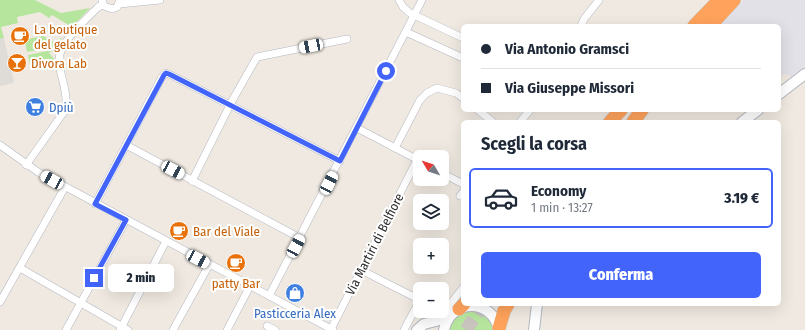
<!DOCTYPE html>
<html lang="it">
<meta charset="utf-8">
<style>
body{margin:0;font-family:"Fira Sans Condensed",sans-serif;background:#f6f6f7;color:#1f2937;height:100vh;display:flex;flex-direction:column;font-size:15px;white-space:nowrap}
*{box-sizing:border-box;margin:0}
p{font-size:13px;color:#747a83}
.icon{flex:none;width:22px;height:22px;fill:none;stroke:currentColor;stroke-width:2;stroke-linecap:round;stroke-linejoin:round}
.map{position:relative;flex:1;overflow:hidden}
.sheet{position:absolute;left:461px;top:120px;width:320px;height:186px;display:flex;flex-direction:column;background:#fff;border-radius:6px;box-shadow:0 4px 16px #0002}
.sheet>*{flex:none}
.guide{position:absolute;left:461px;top:24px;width:320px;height:88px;border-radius:6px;box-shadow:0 4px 16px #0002;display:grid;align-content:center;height:88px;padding:0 20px;background:#fff}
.needle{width:26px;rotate:309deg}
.tools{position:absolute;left:413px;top:150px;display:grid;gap:8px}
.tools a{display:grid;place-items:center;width:36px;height:36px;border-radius:6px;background:#fff;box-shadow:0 4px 16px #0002;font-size:20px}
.end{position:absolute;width:18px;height:18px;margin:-9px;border:5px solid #4264fb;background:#fff;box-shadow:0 0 0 2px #fff}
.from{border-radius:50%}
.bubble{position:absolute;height:28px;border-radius:6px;background:#fff;box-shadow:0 4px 16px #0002;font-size:13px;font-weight:800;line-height:28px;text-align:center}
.car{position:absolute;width:12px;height:24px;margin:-12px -6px;border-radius:5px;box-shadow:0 0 3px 1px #0007;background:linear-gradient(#fff 24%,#345 0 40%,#fff 0 76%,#345 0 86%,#fff 0)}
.guide b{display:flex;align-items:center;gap:14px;height:38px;font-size:15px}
.guide b+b{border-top:1px solid #e0e1e3}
.guide i{width:10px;height:10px;background:#1f2937}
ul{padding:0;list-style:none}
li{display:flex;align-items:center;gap:12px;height:60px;margin:0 8px 6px;padding:0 12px;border:2px solid #e0e1e3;border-radius:6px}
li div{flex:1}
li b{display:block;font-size:15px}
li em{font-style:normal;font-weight:800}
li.active{border-color:#4264fb}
li>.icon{width:36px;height:36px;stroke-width:1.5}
h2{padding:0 20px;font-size:18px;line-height:48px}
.cta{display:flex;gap:8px;margin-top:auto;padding:8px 20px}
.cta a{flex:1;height:46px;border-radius:6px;background:#4264fb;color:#fff;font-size:16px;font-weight:800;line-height:46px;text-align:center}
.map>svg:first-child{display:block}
</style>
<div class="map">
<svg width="805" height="330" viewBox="0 0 805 330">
<rect width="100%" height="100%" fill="#efe9e1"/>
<polygon fill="#e3e1e8" points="743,0 805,0 805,67 793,77 784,74 779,78 779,26 720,26"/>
<g fill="#b6e59e">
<polygon points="0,0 35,0 61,13 90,8 72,27 52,15 49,18 40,12 17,17 18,23 1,27 4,38 0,39"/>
<polygon points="43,36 56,43 60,38 62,39 58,46 27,52 25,41 28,39"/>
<polygon points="57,49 55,54 51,51 49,53 55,60 30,65 28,55"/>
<path d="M471 310C485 312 490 317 494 330H449C453 318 459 313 471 310Z"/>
</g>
<polygon fill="#dfdcd8" points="4,38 14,83 0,86 0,39"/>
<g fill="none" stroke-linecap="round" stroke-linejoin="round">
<polyline stroke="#c8c4bd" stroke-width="13" stroke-dasharray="13 6" stroke-linecap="butt" points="466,330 484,304"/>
<defs>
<g id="street">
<polyline points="102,0 104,6 112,9 117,7 120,0"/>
<polyline points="399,0 403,7 410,13 463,38"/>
<polyline points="119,4 160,0"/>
<polyline points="581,26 584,19 599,0"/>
<polyline points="406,32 463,58"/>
<polyline points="478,110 493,122"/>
<polyline points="520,122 530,110"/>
<polyline points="357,128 420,161"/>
<polyline points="0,145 38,172 333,330"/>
<polyline points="126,145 300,238"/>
<polyline points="395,148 420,100 427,93 437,88 456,93 463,98"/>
<path d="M26 165 66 109C68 92 61 79 59 63 57 43 85 21 97 8L103 4"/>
<polyline points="442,173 463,184"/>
<polyline points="192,181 232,101 257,57 347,39"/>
<polyline points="460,196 463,192"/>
<polyline points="95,204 162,77 166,73 169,74 340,161"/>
<polyline points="20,268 128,330"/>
<polyline points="361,270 420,300"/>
<polyline points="269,296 422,0"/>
<polyline points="0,302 65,187"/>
<polyline points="442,309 447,308 463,288"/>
<polyline points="267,326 275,330"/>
<polyline points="331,329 417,160"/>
<polyline points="66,330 126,220"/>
<polyline points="120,330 166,241"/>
<polyline points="173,330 209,265"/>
<polyline points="227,330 250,286"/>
<polyline points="404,330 420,300"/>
</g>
<g id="secondary">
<polyline points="779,94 805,74"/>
<polyline points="742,122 758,110"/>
<polyline points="417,330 424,324 436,321 451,314"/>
<path d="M444 330C450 298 493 298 499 330"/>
<polyline points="534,330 537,304"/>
</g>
<g id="highway">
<polyline points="694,26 719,0"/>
<polyline points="710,26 734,0"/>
<polyline points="610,122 621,110"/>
<polyline points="633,122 642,110"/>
<polyline points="459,309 464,304"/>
<polyline points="499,328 504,311 508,304"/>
</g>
</defs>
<use href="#street" stroke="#b4b7c1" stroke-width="8"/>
<use href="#secondary" stroke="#b4b7c1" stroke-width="12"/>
<use href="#highway" stroke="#c9c9c9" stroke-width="14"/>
<use href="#street" stroke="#fff" stroke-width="7"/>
<use href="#secondary" stroke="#fff" stroke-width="10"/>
<use href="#highway" stroke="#ffa35c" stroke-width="13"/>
</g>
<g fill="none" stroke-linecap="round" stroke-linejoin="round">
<polyline stroke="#4264fb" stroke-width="5" points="94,278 126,220 95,204 164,75 166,73 169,74 340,161 386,71"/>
</g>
<defs>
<symbol id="cafe-disc" viewBox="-11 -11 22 22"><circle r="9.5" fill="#e8710a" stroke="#fff"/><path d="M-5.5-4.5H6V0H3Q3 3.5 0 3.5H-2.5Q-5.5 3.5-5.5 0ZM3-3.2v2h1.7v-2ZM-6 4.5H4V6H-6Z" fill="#fff"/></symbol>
<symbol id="bar-disc" viewBox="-11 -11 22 22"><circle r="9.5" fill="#e8710a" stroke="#fff"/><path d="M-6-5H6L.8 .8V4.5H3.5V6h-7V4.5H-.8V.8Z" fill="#fff"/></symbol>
<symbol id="supermarket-disc" viewBox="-11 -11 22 22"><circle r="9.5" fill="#3f7fe0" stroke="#fff"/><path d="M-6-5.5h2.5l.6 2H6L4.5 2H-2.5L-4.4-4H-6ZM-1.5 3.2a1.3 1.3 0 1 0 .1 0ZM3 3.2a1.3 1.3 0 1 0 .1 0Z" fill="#fff"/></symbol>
<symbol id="shop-disc" viewBox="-11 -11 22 22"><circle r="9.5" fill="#3f7fe0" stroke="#fff"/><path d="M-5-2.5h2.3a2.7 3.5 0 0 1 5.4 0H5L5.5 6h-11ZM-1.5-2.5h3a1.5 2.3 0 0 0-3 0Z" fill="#fff"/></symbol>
</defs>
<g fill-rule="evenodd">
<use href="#cafe-disc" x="9" y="25" width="22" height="22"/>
<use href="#bar-disc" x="6" y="52" width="22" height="22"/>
<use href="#supermarket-disc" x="24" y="96" width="22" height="22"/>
<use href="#cafe-disc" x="168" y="220" width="22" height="22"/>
<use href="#cafe-disc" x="225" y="252" width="22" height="22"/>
<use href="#shop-disc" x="284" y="282" width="22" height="22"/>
</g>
<g text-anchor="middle" stroke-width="4" stroke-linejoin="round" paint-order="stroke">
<g font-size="13" fill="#c56008" stroke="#fff" text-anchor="start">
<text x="34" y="34">La boutique<tspan x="34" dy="15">del gelato</tspan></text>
<text x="31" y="68">Divora Lab</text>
<text x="193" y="236">Bar del Viale</text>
<text x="236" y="288" text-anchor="middle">patty Bar</text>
</g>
<g font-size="13" fill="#366cbe" stroke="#fff" text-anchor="start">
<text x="49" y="112">Dpiù</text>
<text x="295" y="318" text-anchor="middle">Pasticceria Alex</text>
</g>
<g font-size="13" fill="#2e2e2e" stroke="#fff">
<text transform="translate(374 244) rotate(-63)" y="5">Via Martiri di Belfiore</text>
</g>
</g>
</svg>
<div class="tools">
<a><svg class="needle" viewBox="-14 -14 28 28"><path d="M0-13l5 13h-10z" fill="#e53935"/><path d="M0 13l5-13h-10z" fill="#747a83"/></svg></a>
<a><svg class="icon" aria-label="layers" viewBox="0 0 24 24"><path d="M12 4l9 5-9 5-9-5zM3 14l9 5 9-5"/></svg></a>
<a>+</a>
<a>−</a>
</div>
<i class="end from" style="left:386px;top:71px"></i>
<i class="end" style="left:94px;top:278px"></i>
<div class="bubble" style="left:108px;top:264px;width:66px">2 min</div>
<i class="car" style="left:311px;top:46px;rotate:259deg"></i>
<i class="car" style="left:173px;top:170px;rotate:118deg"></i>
<i class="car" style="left:52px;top:180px;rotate:299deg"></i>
<i class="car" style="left:329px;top:183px;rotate:27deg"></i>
<i class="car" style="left:296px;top:246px;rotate:28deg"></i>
<i class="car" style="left:198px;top:259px;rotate:118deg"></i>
<div class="guide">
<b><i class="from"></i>Via Antonio Gramsci</b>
<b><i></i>Via Giuseppe Missori</b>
</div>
<section class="sheet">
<h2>Scegli la corsa</h2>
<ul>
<li class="active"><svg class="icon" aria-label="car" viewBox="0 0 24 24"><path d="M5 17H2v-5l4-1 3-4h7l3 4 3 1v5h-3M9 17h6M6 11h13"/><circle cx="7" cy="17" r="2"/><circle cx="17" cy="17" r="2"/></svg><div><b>Economy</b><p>1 min · 13:27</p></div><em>3.19 €</em></li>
</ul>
<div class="cta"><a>Conferma</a></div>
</section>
</div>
